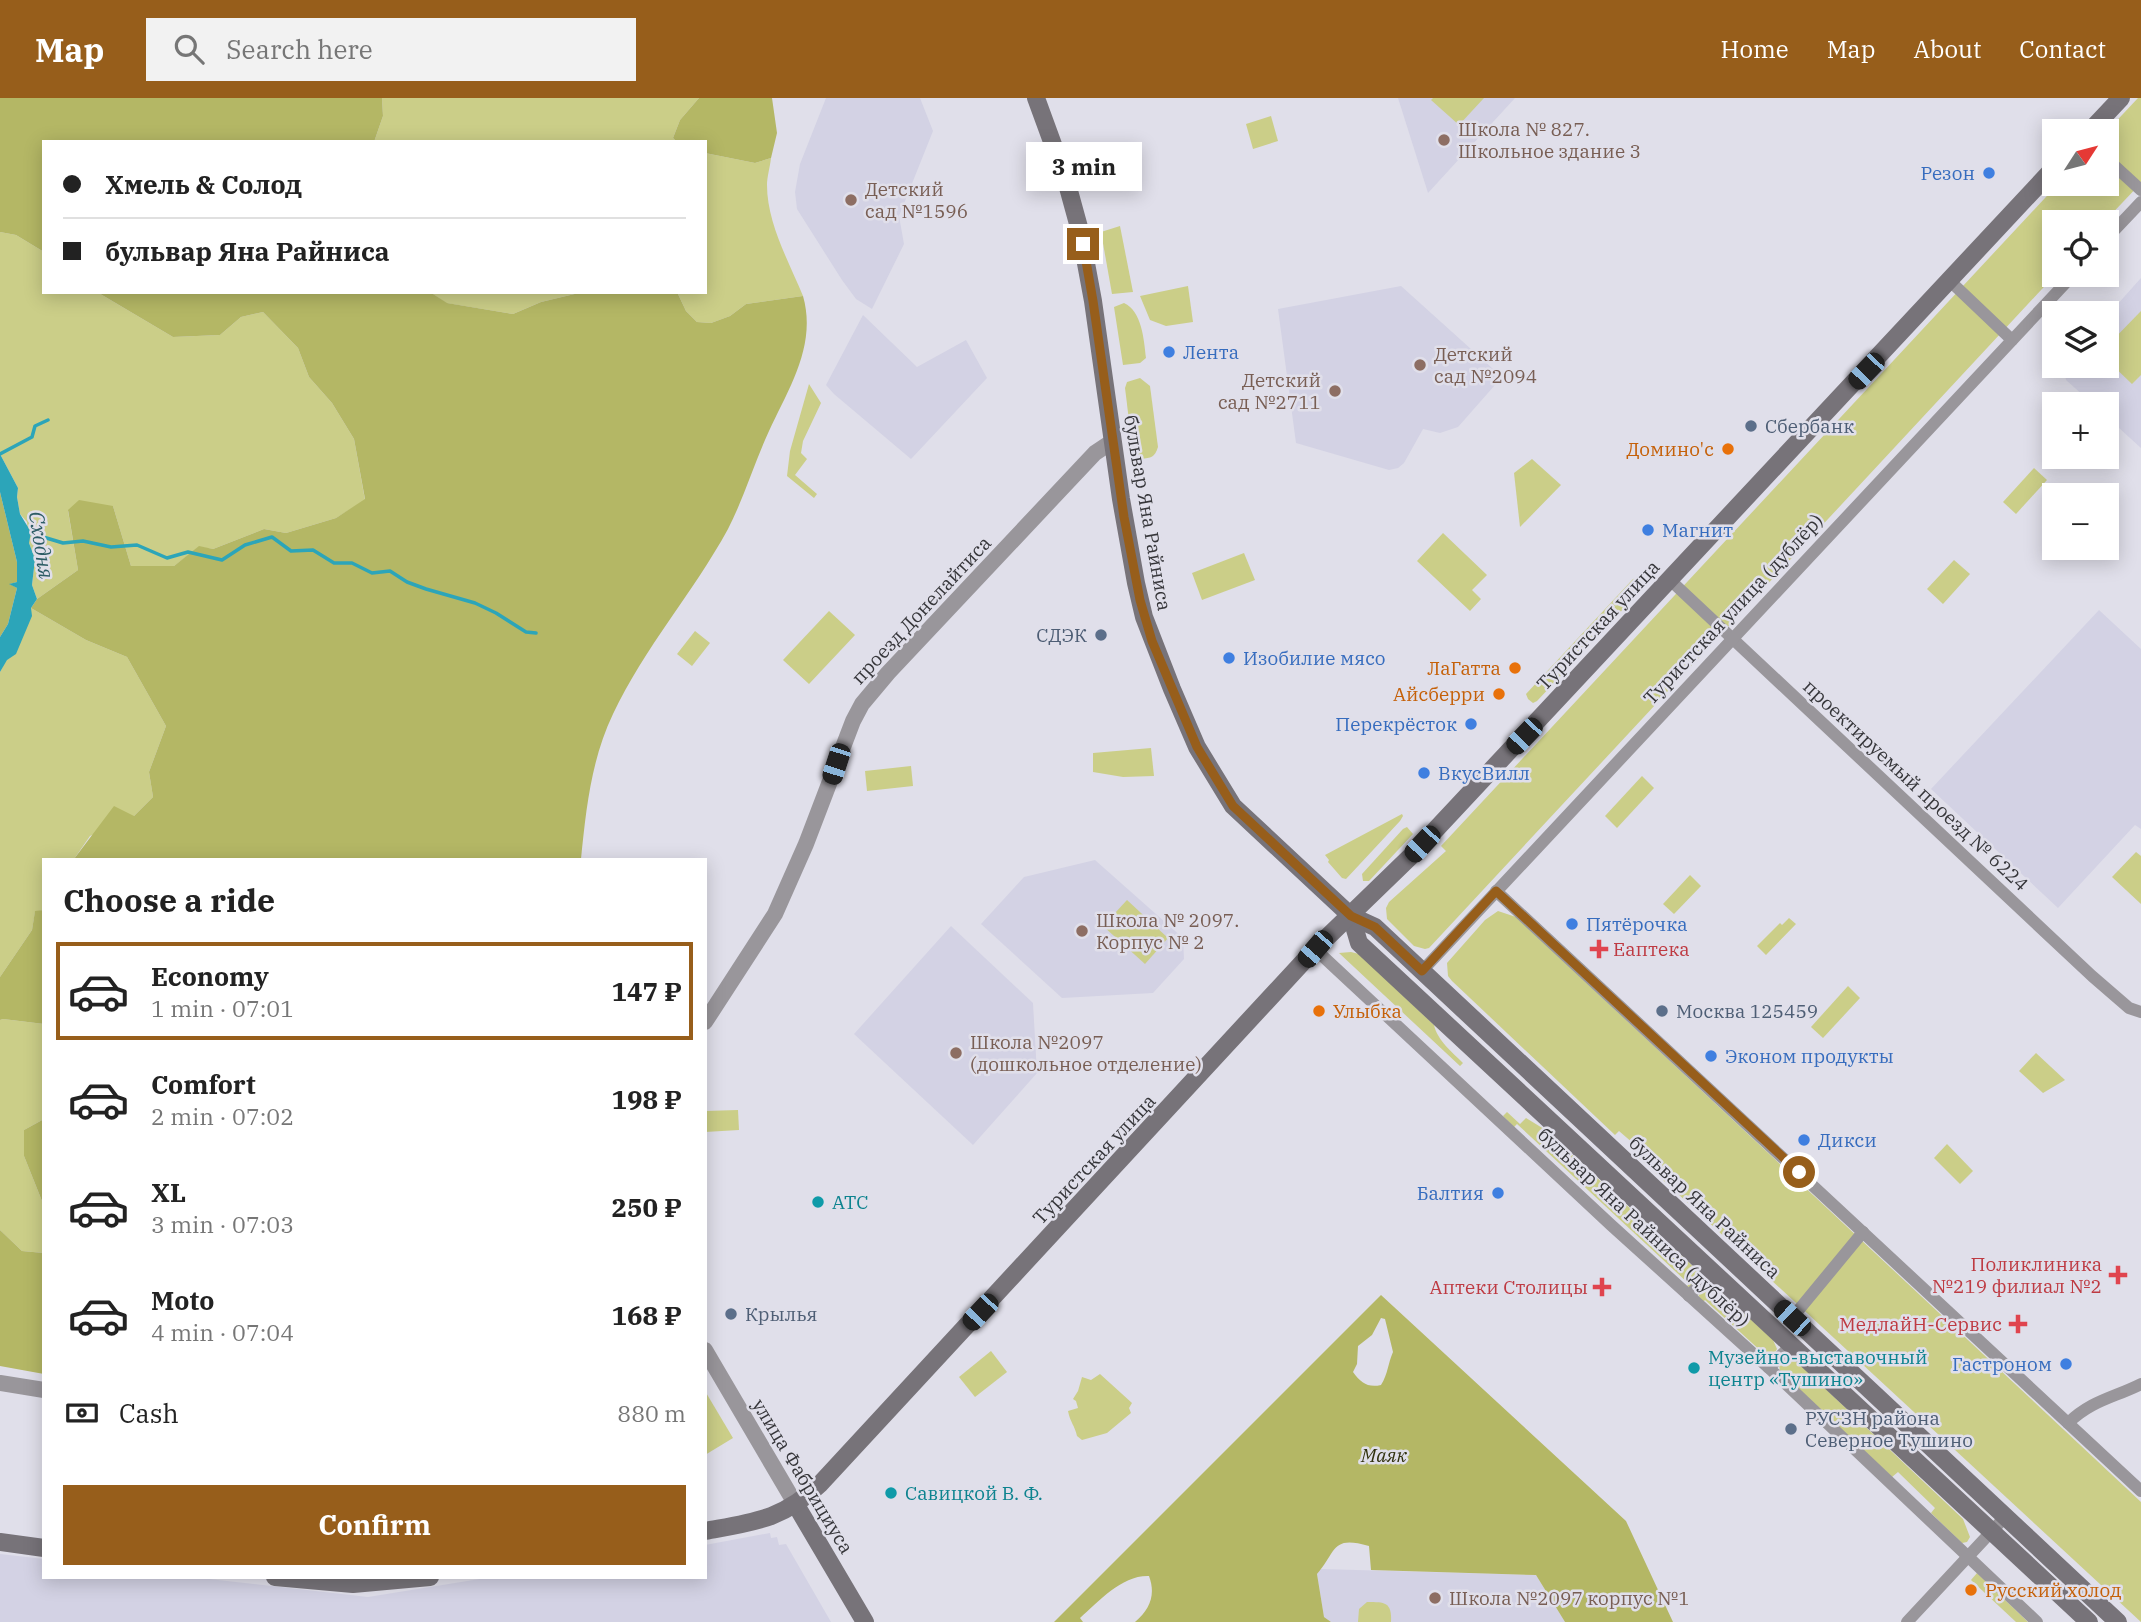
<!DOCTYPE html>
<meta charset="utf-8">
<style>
body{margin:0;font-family:"IBM Plex Serif",serif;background:#f2f2f2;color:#222;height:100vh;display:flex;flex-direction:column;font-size:26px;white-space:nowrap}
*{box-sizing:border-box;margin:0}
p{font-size:23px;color:#767676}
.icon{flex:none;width:38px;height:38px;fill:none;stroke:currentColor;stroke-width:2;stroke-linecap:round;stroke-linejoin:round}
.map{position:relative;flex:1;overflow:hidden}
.side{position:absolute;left:42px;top:760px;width:665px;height:721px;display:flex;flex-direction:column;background:#fff;border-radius:0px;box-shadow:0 4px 18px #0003}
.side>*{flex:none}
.guide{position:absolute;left:42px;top:42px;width:665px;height:154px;border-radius:0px;box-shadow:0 4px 18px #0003;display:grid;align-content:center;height:154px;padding:0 21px;background:#fff}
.needle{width:46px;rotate:54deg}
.controls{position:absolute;left:2042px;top:21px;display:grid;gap:14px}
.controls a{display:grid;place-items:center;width:77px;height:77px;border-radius:0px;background:#fff;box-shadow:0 4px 18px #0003;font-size:35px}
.end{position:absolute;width:32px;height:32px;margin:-16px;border:9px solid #975e1b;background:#fff;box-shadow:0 0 0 4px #fff}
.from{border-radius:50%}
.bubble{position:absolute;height:49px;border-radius:0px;background:#fff;box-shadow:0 4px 18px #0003;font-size:23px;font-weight:700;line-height:49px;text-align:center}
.car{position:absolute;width:21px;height:42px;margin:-21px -10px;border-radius:9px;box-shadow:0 0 5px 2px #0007;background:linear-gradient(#222 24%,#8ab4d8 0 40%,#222 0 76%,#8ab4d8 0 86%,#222 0)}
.guide b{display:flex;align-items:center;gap:24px;height:66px;font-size:26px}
.guide b+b{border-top:2px solid #e0e0e0}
.guide i{width:18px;height:18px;background:#222}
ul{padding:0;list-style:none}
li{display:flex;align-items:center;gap:21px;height:98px;margin:0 14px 10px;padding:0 7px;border:4px solid transparent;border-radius:0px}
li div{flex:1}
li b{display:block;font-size:26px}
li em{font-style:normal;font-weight:700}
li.active{border-color:#975e1b}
li>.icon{width:63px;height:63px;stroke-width:1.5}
h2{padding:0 21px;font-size:32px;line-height:84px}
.pay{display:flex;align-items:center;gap:18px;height:77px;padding:0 21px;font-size:26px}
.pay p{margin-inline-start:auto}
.action{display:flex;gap:14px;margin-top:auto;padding:14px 21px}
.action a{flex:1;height:80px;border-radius:0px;background:#975e1b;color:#fff;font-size:28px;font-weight:700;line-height:80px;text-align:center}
header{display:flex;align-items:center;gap:42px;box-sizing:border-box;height:98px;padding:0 35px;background:#975e1b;color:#fff}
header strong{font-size:33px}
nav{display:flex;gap:38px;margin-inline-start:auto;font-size:24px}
.search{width:490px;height:63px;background:#f2f2f2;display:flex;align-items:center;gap:18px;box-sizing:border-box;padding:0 24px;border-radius:0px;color:#767676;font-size:26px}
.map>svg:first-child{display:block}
</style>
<header>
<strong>Map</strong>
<div class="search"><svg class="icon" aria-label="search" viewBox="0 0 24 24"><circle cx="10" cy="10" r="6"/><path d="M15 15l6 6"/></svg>Search here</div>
<nav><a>Home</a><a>Map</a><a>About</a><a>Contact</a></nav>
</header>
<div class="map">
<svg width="2141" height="1524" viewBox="0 0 2141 1524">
<rect width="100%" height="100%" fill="#e0dfea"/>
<g fill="#d3d2e4">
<polygon points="826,0 920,0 933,33 899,118 904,146 872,211 856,201 842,182 797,111 795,94 800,66"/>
<polygon points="1398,0 1515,0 1428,95"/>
<polygon points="2141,180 2141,350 2107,319 2107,306 2093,306 2066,282 2063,268 2107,268 2107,218"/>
<polygon points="1401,188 1502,279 1458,329 1440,335 1423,331 1404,365 1398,370 1389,372 1296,345 1278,211"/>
<polygon points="863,217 917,269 966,242 987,280 911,361 834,296 826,287"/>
<polygon points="2099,512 2141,551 2141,731 2135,727 2058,810 1931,691"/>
<polygon points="1095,762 1183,840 1184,861 1153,895 1062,900 981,826 1024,779"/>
<polygon points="951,828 1033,905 1037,975 973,1047 854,936"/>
<polygon points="770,1435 771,1440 777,1439 779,1447 786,1446 831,1524 0,1524 0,1456 44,1461 44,1479 191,1479 368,1499 492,1479 705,1479 705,1447"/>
<polygon points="1321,1471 1536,1477 1565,1524 1331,1524 1324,1519 1317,1476"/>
</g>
<g fill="#cbce88">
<polygon points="382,0 699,0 680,22 673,40 677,44 374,44 383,18"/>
<polygon points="1433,0 1484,0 1459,27 1431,2"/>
<polygon points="2138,0 2141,0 2141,85 2104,124 2054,124 2055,177 1429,850 1425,851 1414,848 1387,821 1386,810 1389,804 1446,753 1441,748 2058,86 2107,86 2107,33"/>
<polygon points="1271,18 1278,43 1253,51 1246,26"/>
<path d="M705 55 755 65 771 60C770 69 767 79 767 87 767 125 789 164 803 198L746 206 730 218 711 225 697 224 686 213 677 194H705Z"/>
<polygon points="1120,128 1133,194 1112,196 1101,134"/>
<polygon points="0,134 16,137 44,154 44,194 97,194 173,239 220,237 241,219 263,214 298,250 309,279 332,305 354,341 365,402 336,420 286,435 264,431 213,451 199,449 174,468 131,468 113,408 68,413 78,472 37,501 32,487 35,461 29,445 27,424 20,416 17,399 18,390 0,356"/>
<polygon points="1188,188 1193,224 1166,228 1150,222 1140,198"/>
<polygon points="430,194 583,194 541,204 513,216 446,205"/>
<path d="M1124 205C1142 213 1144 242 1146 260L1140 265 1123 267 1114 209Z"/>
<polygon points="2141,213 2141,277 2132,286 2107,262 2107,248"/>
<path d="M1140 280 1150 288 1158 349C1155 359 1151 360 1141 361L1133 355 1125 290 1127 284Z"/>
<polygon points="809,286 821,305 803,343 801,355 807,361 795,377 817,396 814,400 787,378 790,353"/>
<polygon points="1532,361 1561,387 1520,429 1514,375"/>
<polygon points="2034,370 2047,382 2016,416 2003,404"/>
<polygon points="1443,435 1487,477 1472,492 1481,501 1470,513 1417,463"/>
<polygon points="1244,455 1255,482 1202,502 1192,475"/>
<polygon points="1954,462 1970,476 1943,506 1927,491"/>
<polygon points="1639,480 1643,484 1642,491 1537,603 1533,605 1528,601 1526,596 1633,481"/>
<polygon points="31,510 86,542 127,559 166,628 149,674 153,699 134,718 90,738 74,761 44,761 44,812 35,814 32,832 0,879 0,574"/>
<polygon points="829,513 855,537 809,586 783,562"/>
<polygon points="695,533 710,545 692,568 677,556"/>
<polygon points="1151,650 1154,678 1123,679 1093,674 1093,655"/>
<polygon points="911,668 913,688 867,693 865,673"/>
<polygon points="1642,678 1654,690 1617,730 1605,718"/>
<polygon points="1402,716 1403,718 1400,723 1346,781 1342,780 1328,764 1329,762 1325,757"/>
<polygon points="1407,729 1413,736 1369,783 1363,783 1362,776 1403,731"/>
<polygon points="2136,754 2141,758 2141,806 2112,779"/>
<polygon points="1690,777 1701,788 1674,816 1663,806"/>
<polygon points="1127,802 1168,840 1145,866 1103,828"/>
<polygon points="1498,813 1516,819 2141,1404 2141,1524 1637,1058 1639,1055 1634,1046 1619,1033 1615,1037 1452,883 1448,878 1447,865 1485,822"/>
<polygon points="1789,820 1796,826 1766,857 1757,848 1780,825 1782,827"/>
<path d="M1351 854 1359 856 1434 927C1437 942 1453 955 1463 965L1460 968 1339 855Z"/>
<polygon points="1848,888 1860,900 1823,940 1811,929"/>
<polygon points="3,921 44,926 44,1021 24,1032 24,1058 44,1108 44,1155 22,1153 0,1132 0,922"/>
<polygon points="2036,955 2065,982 2043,995 2019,973"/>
<polygon points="738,1012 739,1032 705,1034 705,1013"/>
<polygon points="1507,1014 1520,1026 1526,1020 1544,1031 1697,1172 1700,1179 1692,1189 1686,1189 1689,1186 1517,1026 1514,1029 1503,1018"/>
<polygon points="1947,1046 1973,1073 1960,1086 1934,1060"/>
<polygon points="1706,1188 1716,1189 1773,1242 1777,1251 1772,1260 1767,1261 1761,1259 1763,1255 1705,1202 1702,1205 1698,1196"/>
<polygon points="991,1253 1007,1274 975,1299 959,1279"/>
<polygon points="1790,1261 1797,1264 1963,1421 1970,1439 1967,1444 1962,1445 1931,1415 1935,1410 1898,1374 1892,1379 1780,1273 1779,1267 1783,1262"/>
<path d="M1100 1276 1132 1305 1129 1310 1131 1315 1107 1335 1082 1342 1077 1338C1075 1328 1070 1324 1068 1313L1078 1310 1076 1303 1073 1301 1078 1293 1082 1279 1091 1282Z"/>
<polygon points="705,1293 733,1340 705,1357"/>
<polygon points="1977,1475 2028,1524 2016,1524 1971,1482"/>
<path d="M1367 1504C1385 1504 1392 1504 1391 1524H1358L1359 1511Z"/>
</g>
<g fill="#b4b765" fill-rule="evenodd">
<polygon points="0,0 382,0 383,18 374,44 44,44 44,154 16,137 0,134"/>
<polygon points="699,0 772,0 777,35 771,60 755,65 705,55 705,44 677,44 673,40 680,22"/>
<path d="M97 194H430L447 205 513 216 541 204 583 194H677L686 213 697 224 711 225 730 218 746 206 803 198C817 247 789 290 769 333 754 365 744 400 728 431 693 495 644 550 613 616 591 662 586 712 581 761H74L114 708 134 718 153 699 149 674 166 628 127 559 86 542 31 510 37 501 78 472 68 412 79 402 113 408 131 468H174L199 448 213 451 264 431 286 435 336 420 365 401 354 341 332 305 309 279 298 250 263 214 241 219 220 237 173 239Z"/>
<polygon points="0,394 17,464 17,484 10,486 17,490 8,526 0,539"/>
<polygon points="44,812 44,926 3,921 0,922 0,879 32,832 35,813"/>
<polygon points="44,1021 44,1108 24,1058 24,1032"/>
<polygon points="0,1132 22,1153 44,1155 44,1276 0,1268"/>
<path d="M1381 1197 1626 1423 1673 1524H1565L1536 1477 1371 1472 1369 1448C1331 1437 1337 1453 1317 1476L1324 1519 1331 1524H1135C1150 1511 1156 1497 1149 1478 1122 1477 1099 1503 1080 1520L1083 1524H1054ZM1381 1220 1385 1221 1393 1254C1388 1265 1388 1276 1381 1287 1368 1290 1361 1285 1353 1274L1357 1266 1358 1248 1372 1237Z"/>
</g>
<polygon fill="#2ca5b9" points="0,356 18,390 17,399 20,416 31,434 29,445 35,461 32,487 37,501 31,510 32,518 16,556 7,562 0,574 0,539 8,526 17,490 9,486 17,484 17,464 0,394"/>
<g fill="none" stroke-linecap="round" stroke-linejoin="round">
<g stroke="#2ca5b9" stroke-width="3.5">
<polyline points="0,356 32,339 35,328 48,322"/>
<polyline points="30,435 63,445 83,443 111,449 137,447 167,460 188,454 222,462 245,447 272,439 291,453 313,452 334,465 352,465 372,475 390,473 407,484 426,491 475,505 496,515 526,534 536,535"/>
</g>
<g stroke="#99969b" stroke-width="12">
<polyline points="2107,61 2141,92"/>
<polyline points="2107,140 2141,104"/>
<polyline points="1950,183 2012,242"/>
<polyline points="1669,481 2092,878 2129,910 2141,914"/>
<polyline points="1496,793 2141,1393"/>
<polyline points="1315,851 1611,1127 1769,1270 2037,1524"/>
<polyline points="1422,873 2073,177"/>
<polyline points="1689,1198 1711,1173"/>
<polyline points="1792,1220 1863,1134"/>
<polyline points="1769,1270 1791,1247"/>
<path d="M2068 1325C2092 1302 2113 1300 2141 1286"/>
<polyline points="1907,1524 2005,1419"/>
</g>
<g stroke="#99969b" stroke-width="16">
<polyline points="705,924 775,816 806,746 853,623 862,606 888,575 1095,355 1113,343"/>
<polyline points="705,1252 796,1407"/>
<polyline points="0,1285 44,1292"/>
</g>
<g stroke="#777379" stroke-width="18">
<polyline points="1036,0 1066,82 1080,133 1093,203 1121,401 1136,485 1144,519 1172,591 1197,649 1233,708 1351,818 1375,829 2118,1524"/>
<polyline points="2090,33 2121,0"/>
<polyline points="1351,818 1359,845 2089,1524"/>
<polyline points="796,1407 865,1524"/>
<path d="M705 1433C754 1424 782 1422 820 1386L1315 851 1410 759 2054 70"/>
<polyline points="0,1444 44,1450"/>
<polyline points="275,1479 353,1486 430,1479"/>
</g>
</g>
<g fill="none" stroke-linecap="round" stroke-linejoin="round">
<polyline stroke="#975e1b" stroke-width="9" points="1083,146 1093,203 1124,419 1140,502 1152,543 1197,649 1233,708 1351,818 1375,829 1422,873 1496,793 1799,1074"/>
</g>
<g fill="#8d6e63" stroke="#e0dfea" stroke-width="2.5">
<circle cx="1444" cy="42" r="7"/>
<circle cx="851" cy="102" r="7"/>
<circle cx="1420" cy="267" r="7"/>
<circle cx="1335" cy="293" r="7"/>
<circle cx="1082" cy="833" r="7"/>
<circle cx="956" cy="955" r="7"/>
<circle cx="1435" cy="1500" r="7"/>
</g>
<g fill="#3f7fe0" stroke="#e0dfea" stroke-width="2.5">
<circle cx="1989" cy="75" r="7"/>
<circle cx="1169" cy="254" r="7"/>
<circle cx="1648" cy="432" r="7"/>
<circle cx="1229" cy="560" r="7"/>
<circle cx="1471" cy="626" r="7"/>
<circle cx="1424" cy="675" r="7"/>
<circle cx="1572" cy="826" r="7"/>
<circle cx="1711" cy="958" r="7"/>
<circle cx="1804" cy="1042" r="7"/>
<circle cx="1498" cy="1095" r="7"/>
<circle cx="2066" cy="1266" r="7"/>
</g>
<g fill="#5c6f8a" stroke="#e0dfea" stroke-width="2.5">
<circle cx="1751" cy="328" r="7"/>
<circle cx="1101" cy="537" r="7"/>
<circle cx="1662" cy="913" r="7"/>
<circle cx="731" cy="1216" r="7"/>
<circle cx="1791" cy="1331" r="7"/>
</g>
<g fill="#e8710a" stroke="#e0dfea" stroke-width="2.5">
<circle cx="1728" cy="351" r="7"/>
<circle cx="1515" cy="570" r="7"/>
<circle cx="1499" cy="596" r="7"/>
<circle cx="1319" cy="913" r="7"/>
<circle cx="1971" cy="1492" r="7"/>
</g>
<g fill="#e0444e" stroke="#e0dfea" stroke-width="2.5">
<path d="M1595.5 840.5h7v7h7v7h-7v7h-7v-7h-7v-7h7z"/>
<path d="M2114.5 1166.5h7v7h7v7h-7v7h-7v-7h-7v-7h7z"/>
<path d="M1598.5 1178.5h7v7h7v7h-7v7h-7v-7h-7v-7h7z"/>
<path d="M2014.5 1215.5h7v7h7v7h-7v7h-7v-7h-7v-7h7z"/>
</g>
<g fill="#0f9aa8" stroke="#e0dfea" stroke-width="2.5">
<circle cx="818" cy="1104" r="7"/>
<circle cx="1694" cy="1270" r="7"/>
<circle cx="891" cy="1395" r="7"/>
</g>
<g text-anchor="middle" stroke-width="5" stroke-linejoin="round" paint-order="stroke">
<g font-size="19" fill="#785e54" stroke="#e0dfea" text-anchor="start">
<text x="1458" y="38">Школа № 827.<tspan x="1458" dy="22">Школьное здание 3</tspan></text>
<text x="865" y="98">Детский<tspan x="865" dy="22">сад №1596</tspan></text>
<text x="1434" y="263">Детский<tspan x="1434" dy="22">сад №2094</tspan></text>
<text x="1321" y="289" text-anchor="end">Детский<tspan x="1321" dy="22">сад №2711</tspan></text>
<text x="1096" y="829">Школа № 2097.<tspan x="1096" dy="22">Корпус № 2</tspan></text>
<text x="970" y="951">Школа №2097<tspan x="970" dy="22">(дошкольное отделение)</tspan></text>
<text x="1449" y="1507">Школа №2097 корпус №1</text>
</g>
<g font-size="19" fill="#366cbe" stroke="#e0dfea" text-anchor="start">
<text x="1975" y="82" text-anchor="end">Резон</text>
<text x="1183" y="261">Лента</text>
<text x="1662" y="439">Магнит</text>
<text x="1243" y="567">Изобилие мясо</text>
<text x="1457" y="633" text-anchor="end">Перекрёсток</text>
<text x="1438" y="682">ВкусВилл</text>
<text x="1586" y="833">Пятёрочка</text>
<text x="1725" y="965">Эконом продукты</text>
<text x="1818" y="1049">Дикси</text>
<text x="1484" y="1102" text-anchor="end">Балтия</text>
<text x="2052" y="1273" text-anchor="end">Гастроном</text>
</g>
<g font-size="19" fill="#4e5e75" stroke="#e0dfea" text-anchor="start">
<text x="1765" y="335">Сбербанк</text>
<text x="1087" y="544" text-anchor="end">СДЭК</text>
<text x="1676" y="920">Москва 125459</text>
<text x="745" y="1223">Крылья</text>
<text x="1805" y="1327">РУСЗН района<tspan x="1805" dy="22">Северное Тушино</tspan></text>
</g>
<g font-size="19" fill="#c56008" stroke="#e0dfea" text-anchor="end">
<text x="1714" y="358">Домино'c</text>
<text x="1501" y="577">ЛаГатта</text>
<text x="1485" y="603">Айсберри</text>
<text x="1333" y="920" text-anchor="start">Улыбка</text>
<text x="1985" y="1499" text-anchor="start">Русский холод</text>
</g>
<g font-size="19" fill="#36363a" stroke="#e0dfea">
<text transform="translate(1148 415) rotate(80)" y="7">бульвар Яна Райниса</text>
<text transform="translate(1733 511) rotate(-47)" y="7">Туристская улица (дублёр)</text>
<text transform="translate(921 512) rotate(-47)" y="7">проезд Донелайтиса</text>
<text transform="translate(1598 527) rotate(-47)" y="7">Туристская улица</text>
<text transform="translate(1916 687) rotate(43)" y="7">проектируемый проезд № 6224</text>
<text transform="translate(1094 1061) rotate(-47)" y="7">Туристская улица</text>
<text transform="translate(1705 1109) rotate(43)" y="7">бульвар Яна Райниса</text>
<text transform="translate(1644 1129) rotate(43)" y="7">бульвар Яна Райниса (дублёр)</text>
<text transform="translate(803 1378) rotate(59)" y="7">улица Фабрициуса</text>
</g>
<g font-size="19" fill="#be3a42" stroke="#e0dfea" text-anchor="end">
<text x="1613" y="858" text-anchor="start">Еаптека</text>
<text x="2102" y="1173">Поликлиника<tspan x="2102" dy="22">№219 филиал №2</tspan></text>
<text x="1588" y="1196">Аптеки Столицы</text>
<text x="2002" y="1233">МедлайН-Сервис</text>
</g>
<g font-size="19" fill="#0d838f" stroke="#e0dfea" text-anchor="start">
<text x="832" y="1111">АТС</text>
<text x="1708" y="1266">Музейно-выставочный<tspan x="1708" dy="22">центр «Тушино»</tspan></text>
<text x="905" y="1402">Савицкой В. Ф.</text>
</g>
<g font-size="19" font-style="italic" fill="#30310d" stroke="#e0dfea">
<text x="1384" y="1364">Маяк</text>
</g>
<g font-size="21" font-style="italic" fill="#2c5c65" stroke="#e0dfea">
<text transform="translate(41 447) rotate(81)" y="7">Сходня</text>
</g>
</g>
</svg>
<div class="controls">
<a><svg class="needle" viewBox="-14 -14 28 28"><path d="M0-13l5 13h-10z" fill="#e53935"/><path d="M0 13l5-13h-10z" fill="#767676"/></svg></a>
<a><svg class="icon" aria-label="locate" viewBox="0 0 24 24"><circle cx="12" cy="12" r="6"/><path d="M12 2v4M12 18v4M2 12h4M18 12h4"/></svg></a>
<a><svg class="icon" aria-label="layers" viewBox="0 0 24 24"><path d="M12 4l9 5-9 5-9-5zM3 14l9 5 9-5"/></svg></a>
<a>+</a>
<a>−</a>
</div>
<i class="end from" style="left:1799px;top:1074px"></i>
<i class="end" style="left:1083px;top:146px"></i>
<div class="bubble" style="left:1026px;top:44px;width:116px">3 min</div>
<i class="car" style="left:1866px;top:273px;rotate:224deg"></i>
<i class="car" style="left:1524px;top:638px;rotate:224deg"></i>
<i class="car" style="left:836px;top:666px;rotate:198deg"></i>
<i class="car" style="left:1422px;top:746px;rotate:223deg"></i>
<i class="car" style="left:1315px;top:851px;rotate:221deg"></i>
<i class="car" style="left:980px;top:1214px;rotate:223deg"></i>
<i class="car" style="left:1792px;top:1220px;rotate:313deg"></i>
<div class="guide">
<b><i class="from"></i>Хмель &amp; Солод</b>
<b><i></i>бульвар Яна Райниса</b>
</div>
<section class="side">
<h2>Choose a ride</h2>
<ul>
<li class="active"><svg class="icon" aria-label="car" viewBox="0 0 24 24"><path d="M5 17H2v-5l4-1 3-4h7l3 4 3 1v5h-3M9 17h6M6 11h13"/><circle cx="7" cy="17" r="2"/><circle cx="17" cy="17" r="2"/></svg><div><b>Economy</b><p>1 min · 07:01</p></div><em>147 ₽</em></li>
<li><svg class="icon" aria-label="car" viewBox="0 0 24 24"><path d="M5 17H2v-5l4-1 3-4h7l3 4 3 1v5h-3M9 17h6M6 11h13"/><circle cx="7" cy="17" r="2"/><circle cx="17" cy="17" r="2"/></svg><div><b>Comfort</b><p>2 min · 07:02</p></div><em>198 ₽</em></li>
<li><svg class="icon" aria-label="car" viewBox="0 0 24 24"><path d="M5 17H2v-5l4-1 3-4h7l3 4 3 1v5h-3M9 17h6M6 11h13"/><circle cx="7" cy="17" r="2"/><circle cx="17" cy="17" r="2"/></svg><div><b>XL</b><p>3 min · 07:03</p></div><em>250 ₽</em></li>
<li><svg class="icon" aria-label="car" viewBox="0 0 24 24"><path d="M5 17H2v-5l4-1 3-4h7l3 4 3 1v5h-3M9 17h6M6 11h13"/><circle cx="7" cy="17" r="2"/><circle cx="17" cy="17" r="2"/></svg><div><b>Moto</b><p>4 min · 07:04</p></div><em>168 ₽</em></li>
</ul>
<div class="pay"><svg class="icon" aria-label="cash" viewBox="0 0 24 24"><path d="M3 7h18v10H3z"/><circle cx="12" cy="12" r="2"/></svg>Cash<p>880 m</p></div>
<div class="action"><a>Confirm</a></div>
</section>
</div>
